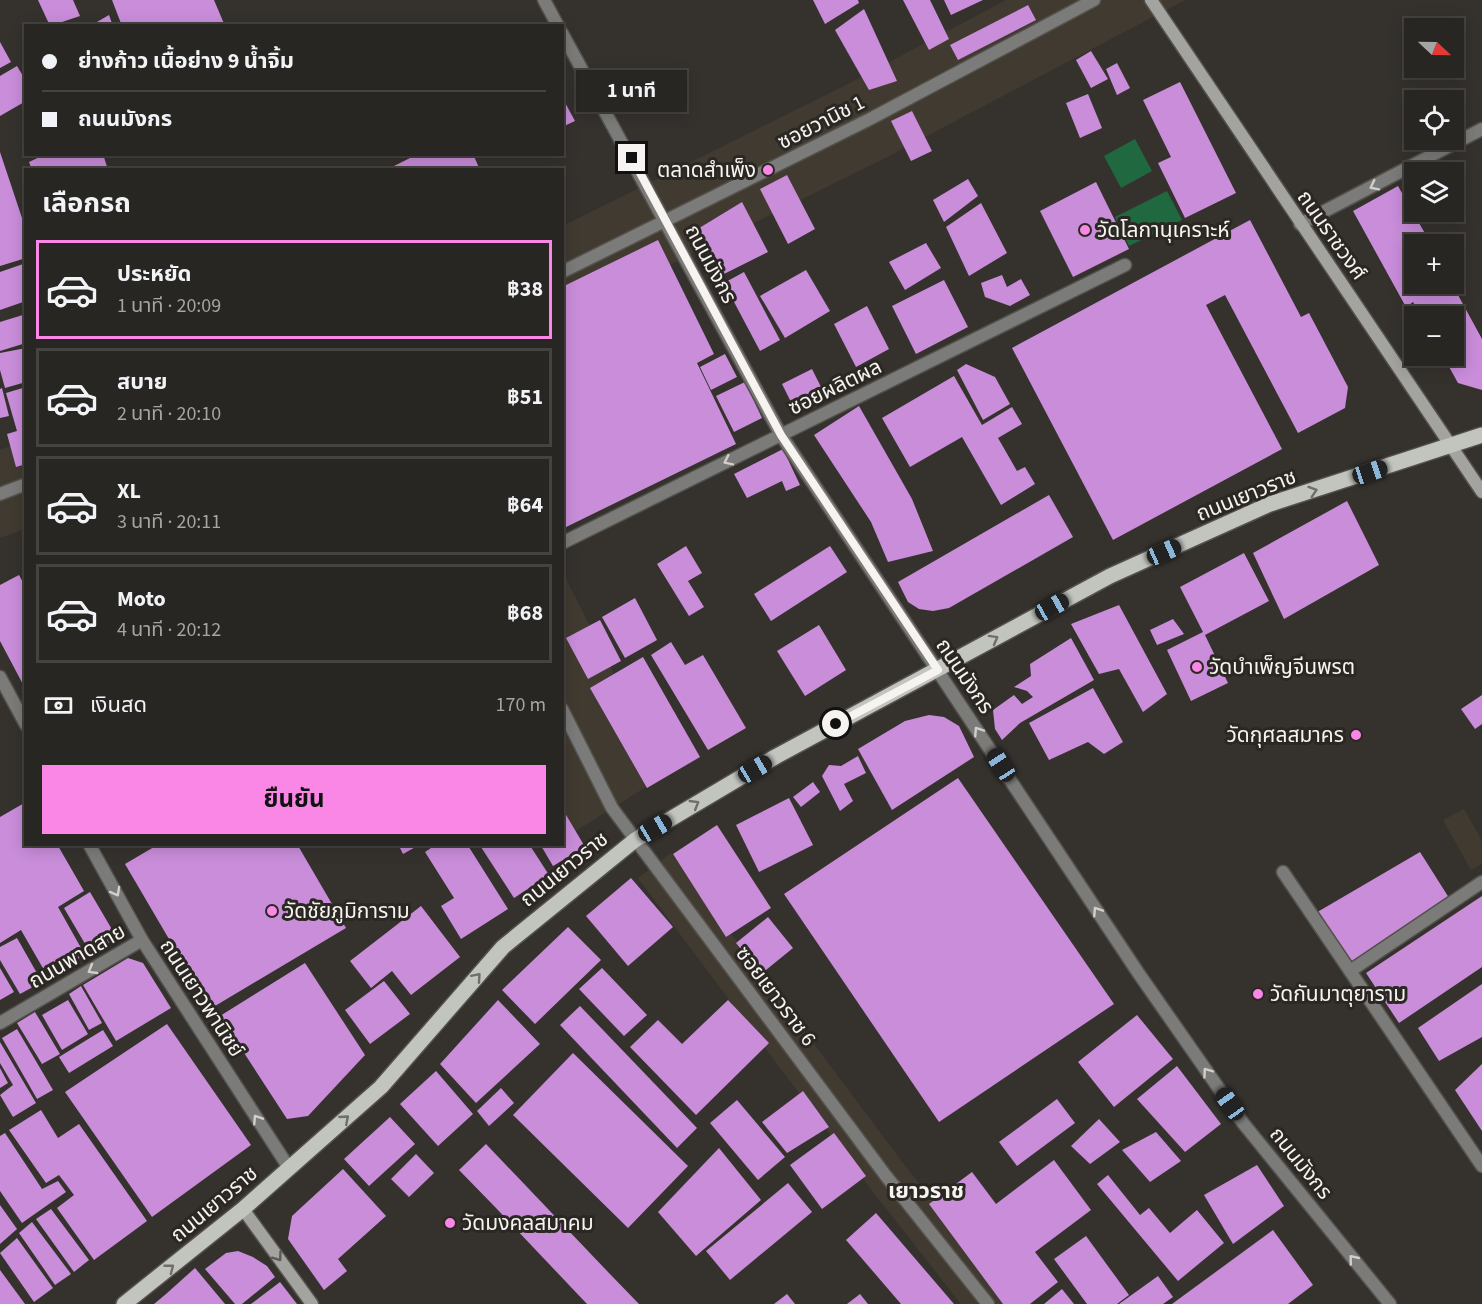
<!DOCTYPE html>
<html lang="th">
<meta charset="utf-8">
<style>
body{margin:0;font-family:"Source Sans 3","Noto Sans Thai",sans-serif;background:#302e2a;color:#f1f3f6;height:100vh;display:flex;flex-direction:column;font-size:22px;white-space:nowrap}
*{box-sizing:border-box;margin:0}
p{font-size:20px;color:#a5a5a5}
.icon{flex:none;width:33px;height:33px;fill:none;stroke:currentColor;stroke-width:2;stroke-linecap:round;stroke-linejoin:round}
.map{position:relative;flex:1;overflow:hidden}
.drawer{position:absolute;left:24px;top:168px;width:540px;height:678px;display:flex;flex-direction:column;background:#282622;border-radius:0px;box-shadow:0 3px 15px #0003,0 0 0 2px #444340}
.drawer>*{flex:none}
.guide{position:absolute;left:24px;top:24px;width:540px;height:132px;border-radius:0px;box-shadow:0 3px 15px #0003,0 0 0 2px #444340;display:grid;align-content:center;height:132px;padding:0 18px;background:#282622}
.needle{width:39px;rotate:112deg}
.tools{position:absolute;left:1404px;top:18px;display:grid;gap:12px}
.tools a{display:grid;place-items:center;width:60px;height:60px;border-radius:0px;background:#282622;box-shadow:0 3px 15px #0003,0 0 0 2px #444340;font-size:30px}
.end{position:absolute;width:27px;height:27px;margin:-14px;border:8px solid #f6f3f1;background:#111;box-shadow:0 0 0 3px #111}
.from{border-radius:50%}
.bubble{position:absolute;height:42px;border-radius:0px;background:#282622;box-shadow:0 3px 15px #0003,0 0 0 2px #444340;font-size:20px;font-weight:700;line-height:42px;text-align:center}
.car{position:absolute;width:18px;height:36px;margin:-18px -9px;border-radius:8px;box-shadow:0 0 4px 2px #0007;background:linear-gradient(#222 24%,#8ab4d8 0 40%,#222 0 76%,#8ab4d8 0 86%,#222 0)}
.guide b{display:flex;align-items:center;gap:21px;height:57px;font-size:22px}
.guide b+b{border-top:2px solid #444340}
.guide i{width:15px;height:15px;background:#f1f3f6}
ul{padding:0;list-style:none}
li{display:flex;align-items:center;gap:18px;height:99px;margin:0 12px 9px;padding:0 6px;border:3px solid #444340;border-radius:0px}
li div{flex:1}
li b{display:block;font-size:22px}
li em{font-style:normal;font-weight:700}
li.selected{border-color:#fa87e6}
li>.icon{width:54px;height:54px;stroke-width:1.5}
h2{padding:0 18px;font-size:27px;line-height:72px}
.pay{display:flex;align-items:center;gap:15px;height:66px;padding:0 18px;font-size:22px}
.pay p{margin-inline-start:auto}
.primary-button{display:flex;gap:12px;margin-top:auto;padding:12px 18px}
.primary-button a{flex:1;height:69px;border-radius:0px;background:#fa87e6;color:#111;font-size:24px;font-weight:700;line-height:69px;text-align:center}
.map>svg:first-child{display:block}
</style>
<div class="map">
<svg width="1482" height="1304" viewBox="0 0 1482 1304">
<rect width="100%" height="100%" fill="#35322e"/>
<g fill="#413a30">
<polygon points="1006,0 1185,0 889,156 563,318 563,226 852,82"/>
<polygon points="25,440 25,529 0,538 0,450"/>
<polygon points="562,571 665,775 563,839 562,839"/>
<polygon points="1464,809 1482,841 1482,864 1471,870 1443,820"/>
<polygon points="671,853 903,1163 1014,1304 961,1304 870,1188 638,878"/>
</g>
<g fill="#1f6840">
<polygon points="1135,139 1152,171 1121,188 1104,156"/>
<polygon points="1167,191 1182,220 1129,246 1115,217"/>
</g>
<g fill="#c98dda">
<polygon points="38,0 73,0 80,16 50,26"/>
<polygon points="112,0 214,0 225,26 122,26"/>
<polygon points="813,0 858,0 859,3 825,24"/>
<polygon points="903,0 930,0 949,39 929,50"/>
<polygon points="944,0 983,0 951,15"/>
<polygon points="1028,5 1036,20 958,60 950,45"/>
<polygon points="864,9 897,81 869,90 835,30"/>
<polygon points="109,15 113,26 90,26"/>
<polygon points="0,42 11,62 0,68"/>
<polygon points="1091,51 1108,79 1091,88 1076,60"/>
<polygon points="1117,63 1130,88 1117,95 1106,69"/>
<polygon points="17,66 26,81 26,101 0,116 0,76"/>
<polygon points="1180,82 1236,193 1185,218 1158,163 1171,157 1143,100"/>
<polygon points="1088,94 1102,128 1080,138 1066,103"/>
<polygon points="562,97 575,121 562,127"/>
<polygon points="912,111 932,151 911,161 891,121"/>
<polygon points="0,152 26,230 26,258 0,266"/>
<polygon points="46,154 103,154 108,170 32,170 29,162"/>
<polygon points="418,154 473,154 480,170 386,170"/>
<polygon points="787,175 815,229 788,244 760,189"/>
<polygon points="968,179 978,196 944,222 933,200"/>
<polygon points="1096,182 1129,249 1073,277 1040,211"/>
<polygon points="1398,186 1431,244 1414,244 1414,284 1452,284 1482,339 1482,390 1458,383 1443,356 1454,356 1454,316 1421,316 1413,302 1406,307 1353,211"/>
<polygon points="742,202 768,252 718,277 696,230"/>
<polygon points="981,203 1007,253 969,276 946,227"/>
<polygon points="1250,220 1301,317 1309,313 1348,387 1345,408 1298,433 1225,295 1206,305 1282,449 1113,540 1012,348"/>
<polygon points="658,240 714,354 697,363 736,444 562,529 562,287"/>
<polygon points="926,243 941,268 905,290 889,262"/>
<polygon points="26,263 26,301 0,310 0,272"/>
<polygon points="806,270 830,311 785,338 760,296"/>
<polygon points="744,272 780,340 760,351 724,283"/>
<polygon points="1002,275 1007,287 1021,279 1030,295 1010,306 985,297 981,283"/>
<polygon points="944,280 968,327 916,354 892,306"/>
<polygon points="867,306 889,349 856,367 834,324"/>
<polygon points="26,314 26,343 0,351 0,322"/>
<polygon points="26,348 26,382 5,388 0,370 0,353"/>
<polygon points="725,354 737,377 711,390 700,367"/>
<polygon points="966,364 995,377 1010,404 983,420 957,370"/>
<polygon points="812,369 826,397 796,412 782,384"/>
<polygon points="954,376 982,425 1012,407 1022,424 998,438 1017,471 1025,467 1035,484 1001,505 962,437 910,467 882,418"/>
<polygon points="745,382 762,418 734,432 716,396"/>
<polygon points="26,387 26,464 16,467 7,434 17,431 6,393"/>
<polygon points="2,388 9,416 0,418 0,389"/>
<polygon points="859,406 912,499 933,551 888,562 871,522 814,435"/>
<polygon points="783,449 800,485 786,491 782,481 747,498 734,474"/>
<polygon points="1049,495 1073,537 949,608 933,611 919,609 908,602 898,582"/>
<polygon points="1347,501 1379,565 1284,619 1253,553"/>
<polygon points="686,546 702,573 688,581 704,607 689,616 657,564"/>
<polygon points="830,546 847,572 771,621 754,594"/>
<polygon points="1244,553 1269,601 1205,635 1228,683 1191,701 1167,650 1203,632 1180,587"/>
<polygon points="19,575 26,588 26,690 0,641 0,585"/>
<polygon points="635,598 657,640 625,658 602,617"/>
<polygon points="1119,605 1167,694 1143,712 1119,669 1099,674 1071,624"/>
<polygon points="1173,619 1184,634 1157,645 1150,630"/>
<polygon points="600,620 621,661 588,679 566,638"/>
<polygon points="819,625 846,670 805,696 777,651"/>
<polygon points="1071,638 1094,680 1020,723 1002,740 995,729 993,710 1014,695 1022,704 1033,697 1027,691 1014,687 1031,676 1030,664"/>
<polygon points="671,642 685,665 703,655 746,728 708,750 651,655"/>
<polygon points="643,657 700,757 647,788 590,688"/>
<polygon points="1093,688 1123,742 1104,754 1088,742 1049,760 1029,723"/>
<polygon points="1482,695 1482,724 1475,729 1461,709"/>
<polygon points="929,715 944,717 959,726 974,757 892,810 858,749 905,721"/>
<polygon points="858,756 866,773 844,784 853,801 840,811 822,776 829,765 841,766"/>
<polygon points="958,778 1114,1004 939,1122 784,894"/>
<polygon points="813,782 820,792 801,807 793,797"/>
<polygon points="789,798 813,845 759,872 736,825"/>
<polygon points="26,802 26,844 57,844 84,891 58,907 85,955 48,977 21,930 0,943 0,817"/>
<polygon points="562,808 585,847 553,866 540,844 562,844"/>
<polygon points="717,825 771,908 726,937 673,854"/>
<polygon points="159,844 297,844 346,928 210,1009 125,864"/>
<polygon points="398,844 421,844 403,854"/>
<polygon points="437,844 467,844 508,909 461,939 441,906 454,898 425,852"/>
<polygon points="479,844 529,844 549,875 514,898"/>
<polygon points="1420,852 1451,901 1352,962 1314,914"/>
<polygon points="631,878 673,927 628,966 586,916"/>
<polygon points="90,892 117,938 91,954 64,908"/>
<polygon points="1482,896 1482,967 1399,1023 1366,973"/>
<polygon points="421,906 460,957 411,995 392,971 371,988 350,961"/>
<polygon points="768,917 793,948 761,974 736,943"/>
<polygon points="568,927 601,960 535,1024 502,990"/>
<polygon points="17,938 42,982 20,994 0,960 0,947"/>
<polygon points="128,958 143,963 171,1008 116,1041 83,985"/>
<polygon points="305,963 365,1055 308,1116 287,1119 220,1016"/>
<polygon points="0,968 14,992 0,1000"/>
<polygon points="602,968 647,1015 624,1036 579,989"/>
<polygon points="384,981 410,1014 370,1044 345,1010"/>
<polygon points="1482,984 1482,1037 1439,1061 1418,1028"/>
<polygon points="81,986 102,1023 89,1030 69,994"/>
<polygon points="68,1000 88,1034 62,1050 42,1015"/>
<polygon points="498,1000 540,1044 476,1103 440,1064"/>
<polygon points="728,1000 769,1043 696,1115 630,1047 658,1020 682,1044"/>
<polygon points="580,1006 697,1128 677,1148 560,1025"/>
<polygon points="35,1012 60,1054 42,1064 17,1023"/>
<polygon points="1137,1015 1173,1059 1114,1107 1078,1062"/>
<polygon points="167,1024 251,1145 152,1217 65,1092"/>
<polygon points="17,1029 53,1090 37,1099 2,1038"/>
<polygon points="103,1030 113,1046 69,1073 59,1057"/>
<polygon points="0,1042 36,1103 13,1117 0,1095 13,1085 0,1063"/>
<polygon points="573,1053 688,1166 628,1228 513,1115"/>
<polygon points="1482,1064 1482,1131 1455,1090"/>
<polygon points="1177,1066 1221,1124 1185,1152 1137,1099"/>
<polygon points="0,1068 8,1083 0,1088"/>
<polygon points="436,1071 473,1114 438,1146 400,1104"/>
<polygon points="501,1088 514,1103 489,1126 477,1111"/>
<polygon points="803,1091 829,1127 787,1153 762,1122"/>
<polygon points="1057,1099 1075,1123 1017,1166 999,1142"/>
<polygon points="737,1100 785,1157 758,1180 710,1123"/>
<polygon points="41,1110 58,1138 79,1124 147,1221 94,1260 57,1208 74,1195 59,1175 46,1183 9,1130"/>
<polygon points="390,1117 415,1144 369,1186 344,1159"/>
<polygon points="1099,1119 1120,1142 1090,1164 1071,1146"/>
<polygon points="1156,1132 1181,1161 1150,1182 1122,1150"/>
<polygon points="5,1133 42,1189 58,1181 66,1192 22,1223 0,1191 0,1136"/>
<polygon points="834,1133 866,1176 822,1209 790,1165"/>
<polygon points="486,1144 608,1272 639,1304 587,1304 496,1208 459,1170"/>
<polygon points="719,1148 761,1200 696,1256 658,1212"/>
<polygon points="416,1154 434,1173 409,1197 391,1179"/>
<polygon points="1054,1160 1091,1210 1035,1252 1058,1282 1030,1304 1003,1304 929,1204 972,1172 996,1204"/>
<polygon points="1257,1165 1284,1206 1233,1244 1204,1195"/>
<polygon points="343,1169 386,1216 338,1259 347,1271 324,1290 288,1239 292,1216"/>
<polygon points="1108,1175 1140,1215 1149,1208 1170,1233 1197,1210 1224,1243 1178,1281 1097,1184"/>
<polygon points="788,1183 812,1212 730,1280 706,1251"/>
<polygon points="0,1205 17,1229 0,1244"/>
<polygon points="51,1209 89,1260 74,1272 36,1219"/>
<polygon points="876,1213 954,1304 901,1304 846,1240"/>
<polygon points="32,1222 71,1274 55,1285 19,1233"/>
<polygon points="1273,1230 1313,1285 1288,1304 1172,1304"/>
<polygon points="1086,1236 1129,1295 1117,1304 1087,1304 1054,1259"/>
<polygon points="17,1238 53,1288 34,1302 0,1253"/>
<polygon points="238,1251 253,1257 267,1266 275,1277 242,1304 235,1304 205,1269 226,1253"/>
<polygon points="195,1268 225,1304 154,1304 166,1294"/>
<polygon points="0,1270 25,1304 0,1304"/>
<polygon points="1158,1276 1173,1297 1163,1304 1119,1304"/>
<polygon points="280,1282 297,1304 251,1304"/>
<polygon points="1062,1289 1074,1304 1044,1304"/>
<polygon points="787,1294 795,1304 774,1304"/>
<polygon points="860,1294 868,1304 847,1304"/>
</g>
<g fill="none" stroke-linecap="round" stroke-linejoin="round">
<defs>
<g id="street">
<polyline points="544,0 558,26"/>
<polyline points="562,33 781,435 1139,974 1243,1123 1390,1304"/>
<polyline points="1300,224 1482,129"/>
<polyline points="562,272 870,119 1094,0"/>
<polyline points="0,494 26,484"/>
<polyline points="562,543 1125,265"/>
<polyline points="0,677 26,725"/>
<polyline points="562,709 612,808 886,1176 988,1304"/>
<polyline points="89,844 142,940 289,1168"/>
<polyline points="1283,872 1482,1166"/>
<polyline points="1350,971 1482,882"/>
<polyline points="0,1023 142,940"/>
</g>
<g id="secondary">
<polyline points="1151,0 1482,492"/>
<polyline points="243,1209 312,1304"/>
</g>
<polyline id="primary" points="124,1304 243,1209 381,1087 503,947 635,840 775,757 1110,576 1270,504 1482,435"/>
</defs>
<use href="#street" stroke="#54514d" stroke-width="15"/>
<use href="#secondary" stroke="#54514d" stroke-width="15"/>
<use href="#primary" stroke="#54514d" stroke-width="18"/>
<use href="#street" stroke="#7b7b79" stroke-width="12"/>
<use href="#secondary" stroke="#a3a4a0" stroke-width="12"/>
<use href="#primary" stroke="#c2c4be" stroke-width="15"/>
</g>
<defs><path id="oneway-chevron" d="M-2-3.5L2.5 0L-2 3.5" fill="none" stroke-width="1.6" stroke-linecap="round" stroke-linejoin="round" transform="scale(1.5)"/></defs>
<g stroke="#d1cfcd">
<use href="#oneway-chevron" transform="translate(1374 186) rotate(153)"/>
<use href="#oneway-chevron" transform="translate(728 461) rotate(154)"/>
<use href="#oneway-chevron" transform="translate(978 731) rotate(-123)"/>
<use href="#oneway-chevron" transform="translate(116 892) rotate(61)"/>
<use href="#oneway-chevron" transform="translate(1097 911) rotate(-123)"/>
<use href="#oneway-chevron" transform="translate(92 970) rotate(150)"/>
<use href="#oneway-chevron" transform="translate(1207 1072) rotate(-125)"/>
<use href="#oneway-chevron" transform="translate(257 1119) rotate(-123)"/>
<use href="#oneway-chevron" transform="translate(1353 1259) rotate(-129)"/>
</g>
<g stroke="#6f6e69">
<use href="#oneway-chevron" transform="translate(1313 491) rotate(-18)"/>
<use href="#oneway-chevron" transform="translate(994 639) rotate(-29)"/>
<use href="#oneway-chevron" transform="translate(695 804) rotate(-31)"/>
<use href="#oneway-chevron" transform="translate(477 977) rotate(-49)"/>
<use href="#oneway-chevron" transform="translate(345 1119) rotate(-41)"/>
<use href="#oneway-chevron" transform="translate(170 1268) rotate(-38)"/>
</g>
<use stroke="#5b5a56" href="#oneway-chevron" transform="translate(278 1257) rotate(54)"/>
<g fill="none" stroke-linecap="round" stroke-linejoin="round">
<polyline stroke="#f6f3f1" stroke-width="8" points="632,158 781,435 938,670 836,724"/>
</g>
<g fill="#fa87e6" stroke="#2b2824" stroke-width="2">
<circle cx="768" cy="170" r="6"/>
<circle cx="1085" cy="230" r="6"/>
<circle cx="1197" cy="667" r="6"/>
<circle cx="1356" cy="735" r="6"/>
<circle cx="272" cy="911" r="6"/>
<circle cx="1258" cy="994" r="6"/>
<circle cx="450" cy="1223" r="6"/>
</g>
<g text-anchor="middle" stroke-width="6" stroke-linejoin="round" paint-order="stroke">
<g font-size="21" fill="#f6f3f1" stroke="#2b2824">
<text transform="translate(821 122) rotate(-27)" y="7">ซอยวานิช 1</text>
<text transform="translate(1332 235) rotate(55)" y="7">ถนนราชวงศ์</text>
<text transform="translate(711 264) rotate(62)" y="7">ถนนมังกร</text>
<text transform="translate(835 387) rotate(-26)" y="7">ซอยผลิตผล</text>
<text transform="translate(1246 495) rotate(-22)" y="7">ถนนเยาวราช</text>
<text transform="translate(965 676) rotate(56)" y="7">ถนนมังกร</text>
<text transform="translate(564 869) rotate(-39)" y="7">ถนนเยาวราช</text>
<text transform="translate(77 956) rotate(-30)" y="7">ถนนพาดสาย</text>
<text transform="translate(776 996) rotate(53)" y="7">ซอยเยาวราช 6</text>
<text transform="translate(202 998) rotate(57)" y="7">ถนนเยาวพานิชย์</text>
<text transform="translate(1301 1163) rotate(51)" y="7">ถนนมังกร</text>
<text transform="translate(214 1204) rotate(-40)" y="7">ถนนเยาวราช</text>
</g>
<g font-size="21" fill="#f6f3f1" stroke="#2b2824" text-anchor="start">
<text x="756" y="177" text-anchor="end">ตลาดสำเพ็ง</text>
<text x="1097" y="237">วัดโลกานุเคราะห์</text>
<text x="1209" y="674">วัดบำเพ็ญจีนพรต</text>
<text x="1344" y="742" text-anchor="end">วัดกุศลสมาคร</text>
<text x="284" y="918">วัดชัยภูมิการาม</text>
<text x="1270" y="1001">วัดกันมาตุยาราม</text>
<text x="462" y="1230">วัดมงคลสมาคม</text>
</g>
<g font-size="22" font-weight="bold" fill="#f6f3f1" stroke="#2b2824">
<text x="926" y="1198">เยาวราช</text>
</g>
</g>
</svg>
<div class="tools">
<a><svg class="needle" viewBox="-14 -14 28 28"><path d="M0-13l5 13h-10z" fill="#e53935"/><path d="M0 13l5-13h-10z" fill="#a5a5a5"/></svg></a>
<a><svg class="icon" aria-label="locate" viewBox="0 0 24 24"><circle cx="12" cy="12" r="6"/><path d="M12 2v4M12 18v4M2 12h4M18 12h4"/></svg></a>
<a><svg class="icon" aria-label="layers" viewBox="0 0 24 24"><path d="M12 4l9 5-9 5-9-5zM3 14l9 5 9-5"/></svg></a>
<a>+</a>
<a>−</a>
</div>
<i class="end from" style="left:836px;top:724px"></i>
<i class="end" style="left:632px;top:158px"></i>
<div class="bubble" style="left:576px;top:70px;width:111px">1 นาที</div>
<i class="car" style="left:1370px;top:472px;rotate:72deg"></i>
<i class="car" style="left:1164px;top:552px;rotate:66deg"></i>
<i class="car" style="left:1052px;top:607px;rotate:61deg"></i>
<i class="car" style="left:1001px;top:765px;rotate:327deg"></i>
<i class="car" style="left:755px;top:769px;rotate:60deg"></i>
<i class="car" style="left:655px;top:828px;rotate:60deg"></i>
<i class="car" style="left:1230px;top:1104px;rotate:325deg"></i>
<div class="guide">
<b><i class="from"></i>ย่างก้าว เนื้อย่าง 9 น้ำจิ้ม</b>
<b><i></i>ถนนมังกร</b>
</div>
<section class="drawer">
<h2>เลือกรถ</h2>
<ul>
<li class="selected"><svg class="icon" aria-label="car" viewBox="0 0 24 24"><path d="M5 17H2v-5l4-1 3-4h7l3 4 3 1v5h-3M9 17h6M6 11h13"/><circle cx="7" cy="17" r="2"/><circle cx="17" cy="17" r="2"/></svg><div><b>ประหยัด</b><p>1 นาที · 20:09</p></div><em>฿38</em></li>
<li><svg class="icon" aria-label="car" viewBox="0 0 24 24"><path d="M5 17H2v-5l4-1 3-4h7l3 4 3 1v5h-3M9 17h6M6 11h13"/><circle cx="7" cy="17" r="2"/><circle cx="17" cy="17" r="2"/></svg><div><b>สบาย</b><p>2 นาที · 20:10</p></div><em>฿51</em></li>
<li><svg class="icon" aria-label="car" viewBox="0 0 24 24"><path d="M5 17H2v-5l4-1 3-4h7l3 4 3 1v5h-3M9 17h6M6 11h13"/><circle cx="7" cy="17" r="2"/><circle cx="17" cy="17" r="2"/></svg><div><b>XL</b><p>3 นาที · 20:11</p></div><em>฿64</em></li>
<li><svg class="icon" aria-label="car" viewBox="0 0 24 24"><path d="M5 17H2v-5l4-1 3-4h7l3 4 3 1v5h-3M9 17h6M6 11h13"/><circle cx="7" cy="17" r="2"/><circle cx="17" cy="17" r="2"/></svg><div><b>Moto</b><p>4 นาที · 20:12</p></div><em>฿68</em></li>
</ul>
<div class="pay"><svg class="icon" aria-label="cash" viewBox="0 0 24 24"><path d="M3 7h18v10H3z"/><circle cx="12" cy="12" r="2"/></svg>เงินสด<p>170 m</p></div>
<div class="primary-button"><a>ยืนยัน</a></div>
</section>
</div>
